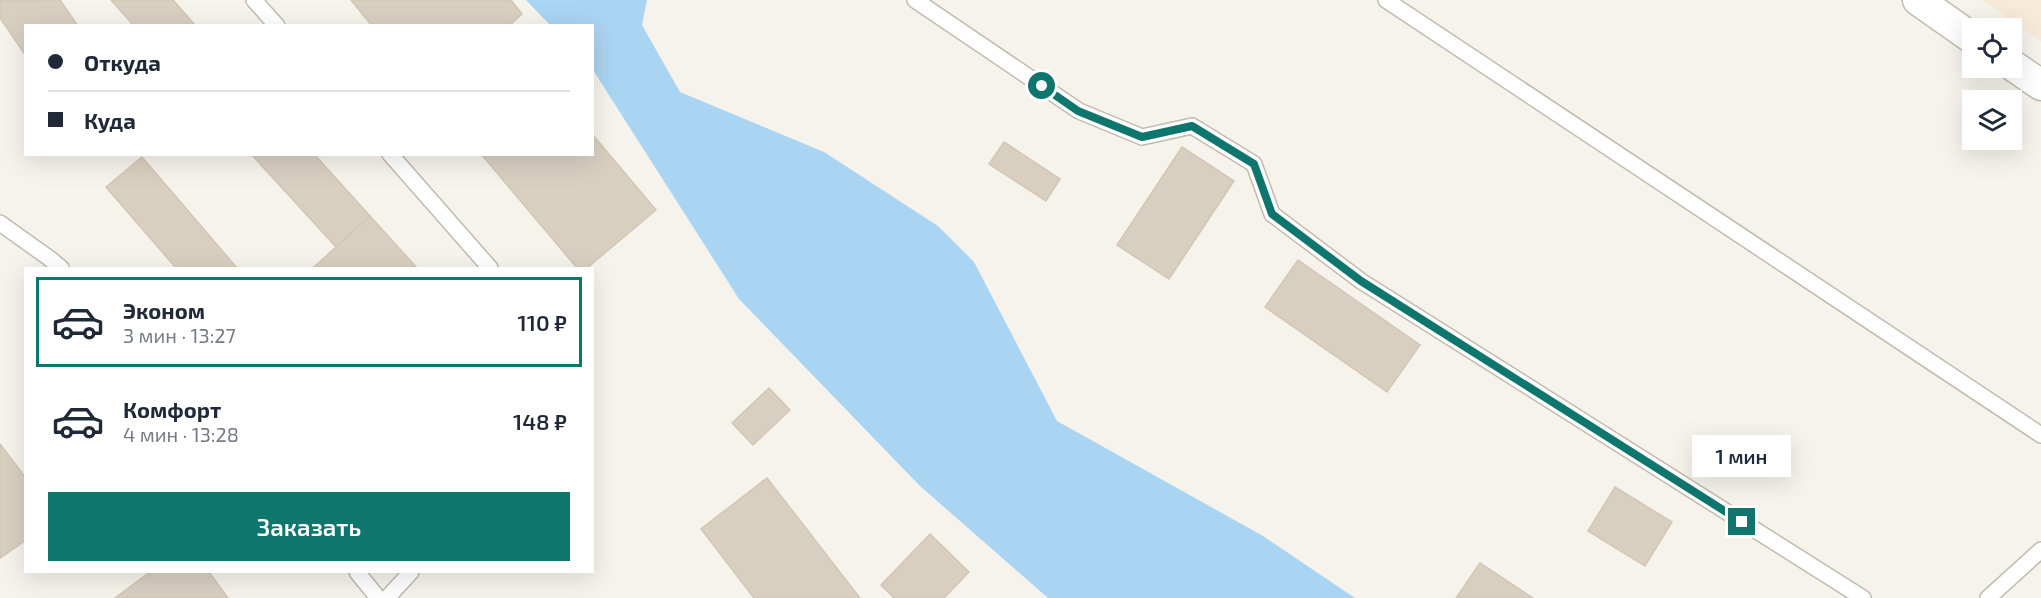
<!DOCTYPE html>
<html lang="ru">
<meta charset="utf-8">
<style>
body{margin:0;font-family:"Exo 2",sans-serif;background:#f6f6f7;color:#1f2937;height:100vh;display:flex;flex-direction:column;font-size:22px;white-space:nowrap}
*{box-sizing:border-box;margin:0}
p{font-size:20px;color:#747a83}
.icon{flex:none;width:33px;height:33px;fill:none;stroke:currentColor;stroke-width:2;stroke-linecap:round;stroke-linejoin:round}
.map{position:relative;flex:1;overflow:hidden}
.details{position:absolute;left:24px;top:267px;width:570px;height:306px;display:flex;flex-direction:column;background:#fff;border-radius:0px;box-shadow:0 6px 24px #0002}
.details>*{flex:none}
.hud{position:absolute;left:24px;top:24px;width:570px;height:132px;border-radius:0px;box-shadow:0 6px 24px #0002;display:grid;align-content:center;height:132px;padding:0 24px;background:#fff}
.controls{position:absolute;left:1962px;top:18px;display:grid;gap:12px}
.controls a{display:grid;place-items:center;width:60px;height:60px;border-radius:0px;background:#fff;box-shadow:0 6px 24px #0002;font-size:30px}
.end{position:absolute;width:27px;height:27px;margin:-14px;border:8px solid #0f766e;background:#fff;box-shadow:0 0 0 3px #fff}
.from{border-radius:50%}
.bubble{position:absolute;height:42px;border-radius:0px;background:#fff;box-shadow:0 6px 24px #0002;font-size:20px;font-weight:600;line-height:42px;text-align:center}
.hud b{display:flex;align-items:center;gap:21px;height:57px;font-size:22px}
.hud b+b{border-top:2px solid #e0e1e3}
.hud i{width:15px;height:15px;background:#1f2937}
ul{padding:10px 0 0;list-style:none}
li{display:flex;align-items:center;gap:18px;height:90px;margin:0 12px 9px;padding:0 12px;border:3px solid transparent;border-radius:0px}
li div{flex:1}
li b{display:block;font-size:22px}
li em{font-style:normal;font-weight:600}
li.on{border-color:#0f766e}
li>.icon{width:54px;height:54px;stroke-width:1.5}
.action{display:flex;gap:12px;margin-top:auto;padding:12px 24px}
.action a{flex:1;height:69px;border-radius:0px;background:#0f766e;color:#fff;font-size:24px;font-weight:600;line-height:69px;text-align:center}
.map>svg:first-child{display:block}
</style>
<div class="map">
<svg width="2041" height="598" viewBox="0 0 2041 598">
<rect width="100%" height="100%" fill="#f6f3ec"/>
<polygon fill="#f7ead8" points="1982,0 2041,0 2041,41"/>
<polygon fill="#a9d4f2" points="526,0 647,0 642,25 680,92 824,152 938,226 974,262 1057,421 1263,536 1355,598 1048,598 920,486 739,299 593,70 592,26 550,25"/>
<g fill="#d8cfc1" stroke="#d3c7b4" stroke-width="1.5">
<polygon points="0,0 60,0 78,26 26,26 26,56 0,18"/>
<polygon points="111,0 173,0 196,26 134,26"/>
<polygon points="351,0 511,0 522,14 509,26 372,26"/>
<polygon points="592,134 656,210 587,268 577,268 481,154 592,154"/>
<polygon points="1004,142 1060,179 1046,201 989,164"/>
<polygon points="1182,147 1234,181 1169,279 1117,245"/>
<polygon points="251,154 314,154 370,216 336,247"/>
<polygon points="142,157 237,268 176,268 106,187"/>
<polygon points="370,216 417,268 313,268 336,247"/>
<polygon points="1298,260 1420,345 1387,392 1265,307"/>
<polygon points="769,388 790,410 753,445 732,423"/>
<polygon points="0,444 26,478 26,540 0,558"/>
<polygon points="767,478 860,598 754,598 701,529"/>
<polygon points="1615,487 1672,522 1645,566 1588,531"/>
<polygon points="930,534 969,572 944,598 894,598 881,585"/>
<polygon points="1480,563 1533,598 1456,598"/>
<polygon points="150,572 209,572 228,598 115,598"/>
</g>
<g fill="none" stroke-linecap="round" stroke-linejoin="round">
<defs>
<g id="lane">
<polyline points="254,0 277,26"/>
<polyline points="915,0 1079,111 1142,137 1192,126 1254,164 1272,214 1361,281 1863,598"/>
<polyline points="1386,0 2041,435"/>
<polyline points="390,154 490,268"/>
<polyline points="0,223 49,258 61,268"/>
<polyline points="357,572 378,598"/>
<polyline points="387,598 411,572"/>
<polyline points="1988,598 2041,550"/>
</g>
<g id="street">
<polyline points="1918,0 1972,38"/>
<polyline points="2012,65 2041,85"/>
</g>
</defs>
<use href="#lane" stroke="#c2bbae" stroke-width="18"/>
<use href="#street" stroke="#c2bbae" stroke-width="33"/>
<use href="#lane" stroke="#fff" stroke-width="15"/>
<use href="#street" stroke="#fff" stroke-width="30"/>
</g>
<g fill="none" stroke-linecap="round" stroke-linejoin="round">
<polyline stroke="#0f766e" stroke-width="8" points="1042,86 1078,111 1142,137 1192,126 1254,164 1272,214 1361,281 1742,522"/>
</g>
</svg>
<div class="controls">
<a><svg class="icon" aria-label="locate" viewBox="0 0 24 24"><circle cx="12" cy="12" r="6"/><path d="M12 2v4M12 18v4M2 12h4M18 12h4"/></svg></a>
<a><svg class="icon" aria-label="layers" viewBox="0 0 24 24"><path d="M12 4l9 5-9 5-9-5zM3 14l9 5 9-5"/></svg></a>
</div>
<i class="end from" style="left:1042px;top:86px"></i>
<i class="end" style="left:1742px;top:522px"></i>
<div class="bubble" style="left:1692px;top:435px;width:99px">1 мин</div>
<div class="hud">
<b><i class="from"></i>Откуда</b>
<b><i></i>Куда</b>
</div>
<section class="details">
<ul>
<li class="on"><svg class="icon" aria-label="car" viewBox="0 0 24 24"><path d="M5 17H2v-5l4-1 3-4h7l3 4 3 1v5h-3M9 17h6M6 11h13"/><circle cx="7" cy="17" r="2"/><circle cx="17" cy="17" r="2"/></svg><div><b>Эконом</b><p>3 мин · 13:27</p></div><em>110 ₽</em></li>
<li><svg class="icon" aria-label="car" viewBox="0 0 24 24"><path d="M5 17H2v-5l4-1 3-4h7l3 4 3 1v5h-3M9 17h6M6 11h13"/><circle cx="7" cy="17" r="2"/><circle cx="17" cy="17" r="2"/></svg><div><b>Комфорт</b><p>4 мин · 13:28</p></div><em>148 ₽</em></li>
</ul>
<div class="action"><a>Заказать</a></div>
</section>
</div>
